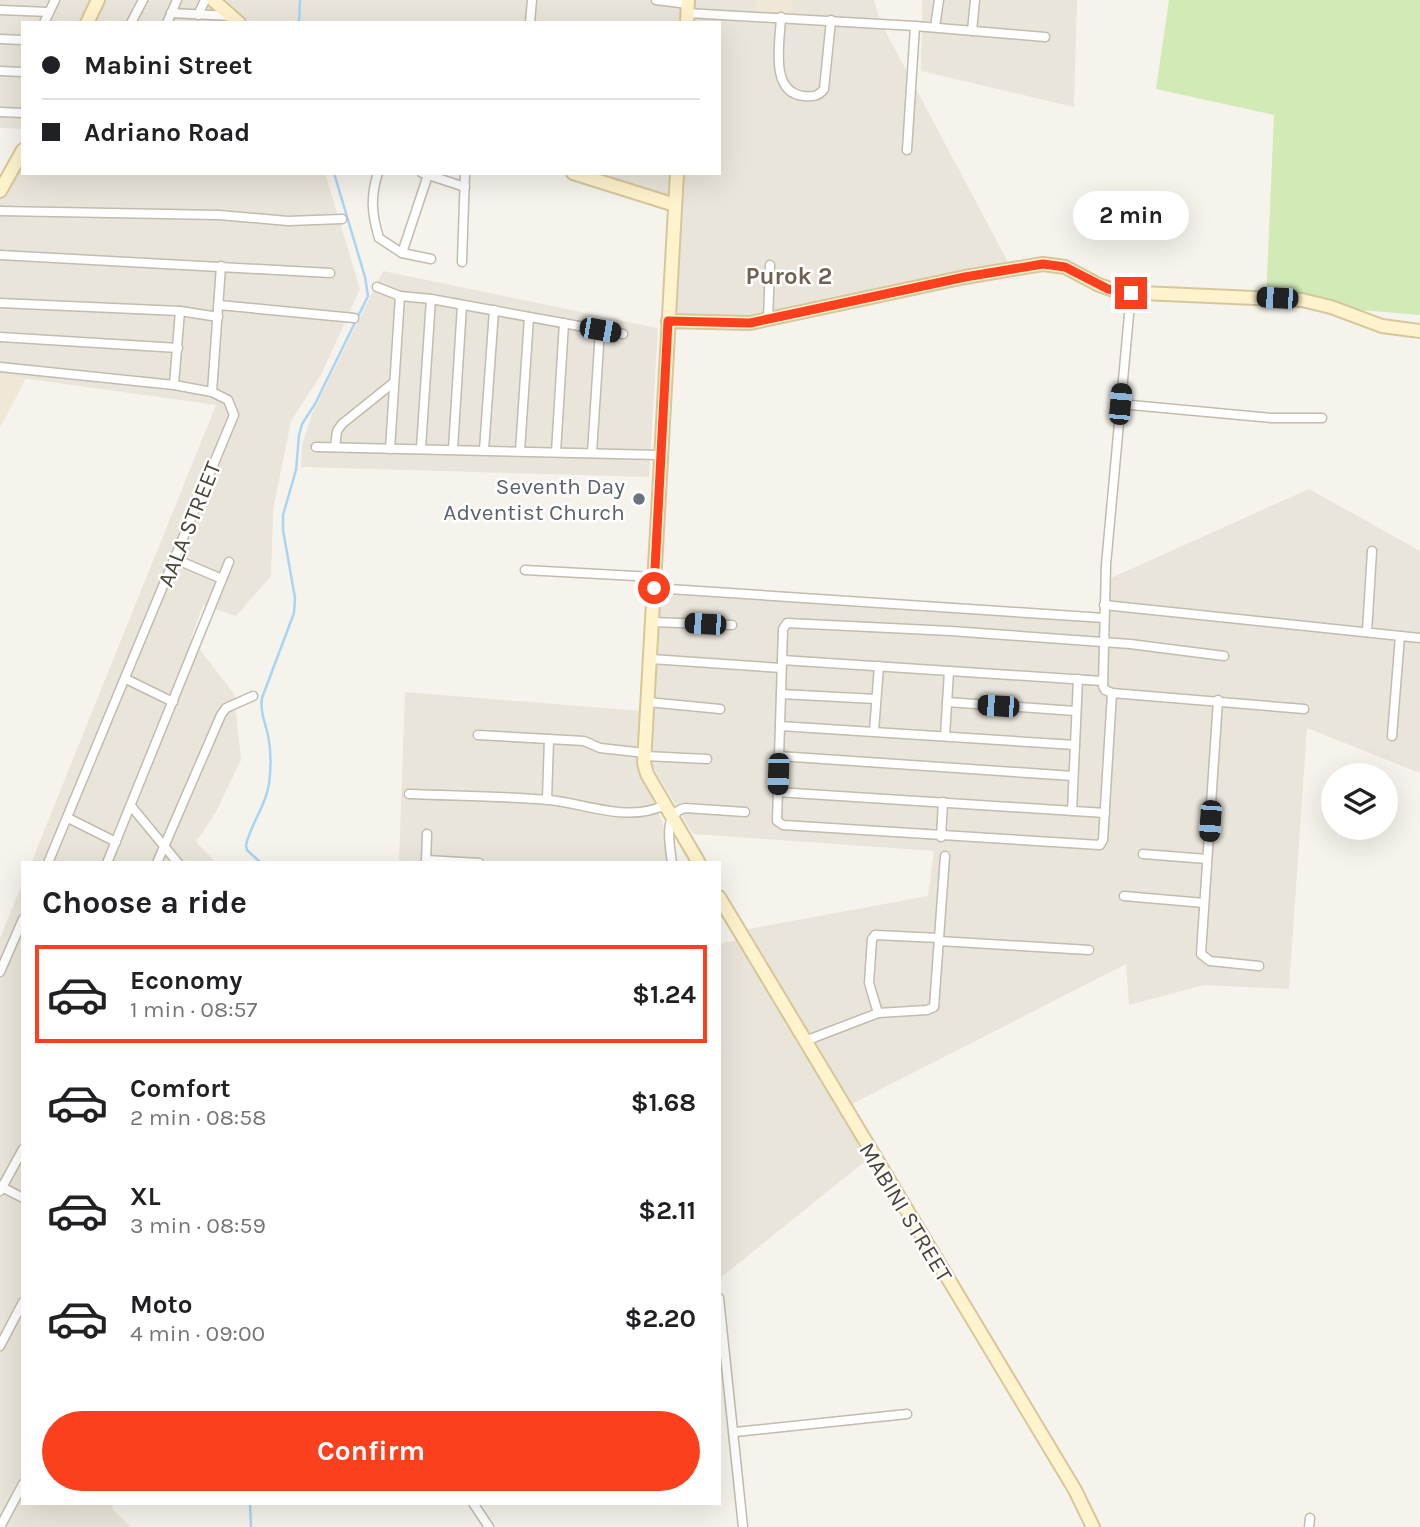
<!DOCTYPE html>
<meta charset="utf-8">
<style>
body{margin:0;font-family:Karla,sans-serif;background:#f6f6f6;color:#202124;height:100vh;display:flex;flex-direction:column;font-size:26px;white-space:nowrap}
*{box-sizing:border-box;margin:0}
p{font-size:23px;color:#757577}
.icon{flex:none;width:38px;height:38px;fill:none;stroke:currentColor;stroke-width:2;stroke-linecap:round;stroke-linejoin:round}
.map{position:relative;flex:1;overflow:hidden}
.sheet{position:absolute;left:21px;top:861px;width:700px;height:644px;display:flex;flex-direction:column;background:#fff;border-radius:0px;box-shadow:0 7px 28px #0002}
.sheet>*{flex:none}
.top-card{position:absolute;left:21px;top:21px;width:700px;height:154px;border-radius:0px;box-shadow:0 7px 28px #0002;display:grid;align-content:center;height:154px;padding:0 21px;background:#fff}
.controls{position:absolute;left:1321px;top:763px;display:grid;gap:14px}
.controls a{display:grid;place-items:center;width:77px;height:77px;border-radius:50%;background:#fff;box-shadow:0 7px 28px #0002;font-size:35px}
.end{position:absolute;width:32px;height:32px;margin:-16px;border:9px solid #fc3f1d;background:#fff;box-shadow:0 0 0 4px #fff}
.from{border-radius:50%}
.bubble{position:absolute;height:49px;border-radius:24px;background:#fff;box-shadow:0 7px 28px #0002;font-size:23px;font-weight:700;line-height:49px;text-align:center}
.car{position:absolute;width:21px;height:42px;margin:-21px -10px;border-radius:9px;box-shadow:0 0 5px 2px #0007;background:linear-gradient(#222 24%,#8ab4d8 0 40%,#222 0 76%,#8ab4d8 0 86%,#222 0)}
.top-card b{display:flex;align-items:center;gap:24px;height:66px;font-size:26px}
.top-card b+b{border-top:2px solid #e0e0e0}
.top-card i{width:18px;height:18px;background:#202124}
ul{padding:0;list-style:none}
li{display:flex;align-items:center;gap:21px;height:98px;margin:0 14px 10px;padding:0 7px;border:4px solid transparent;border-radius:0px}
li div{flex:1}
li b{display:block;font-size:26px}
li em{font-style:normal;font-weight:700}
li.on{border-color:#fc3f1d}
li>.icon{width:63px;height:63px;stroke-width:1.5}
h2{padding:0 21px;font-size:32px;line-height:84px}
.button{display:flex;gap:14px;margin-top:auto;padding:14px 21px}
.button a{flex:1;height:80px;border-radius:42px;background:#fc3f1d;color:#fff;font-size:28px;font-weight:700;line-height:80px;text-align:center}
.map>svg:first-child{display:block}
</style>
<div class="map">
<svg width="1420" height="1527" viewBox="0 0 1420 1527">
<rect width="100%" height="100%" fill="#f6f3ec"/>
<g fill="#eae5da">
<polygon points="0,0 874,0 880,21 1010,266 747,326 666,324 674,203 574,173 719,173 719,23 23,23 23,129 0,128"/>
<polygon points="922,0 1077,0 1074,107 921,71"/>
<polygon points="23,154 23,173 325,173 360,289 322,373 291,421 273,510 271,576 236,616 203,605 191,638 234,694 241,760 216,812 196,842 217,863 31,863 216,405 0,375 0,197"/>
<polygon points="383,271 658,328 649,477 301,467 302,445 312,414"/>
<polygon points="1309,489 1420,551 1420,773 1307,728 1289,989 1204,985 1129,1005 1126,964 844,1108 874,1154 719,1279 719,943 744,940 738,931 928,896 934,851 693,834 651,764 660,592 1100,620 1102,582"/>
<polygon points="405,692 641,711 639,769 663,823 668,863 399,863"/>
<polygon points="23,882 23,1503 113,1503 112,1509 131,1527 0,1527 0,938"/>
</g>
<g fill="#efe8d6">
<polygon points="756,0 792,0 791,13 755,11"/>
<polygon points="0,375 26,378 0,428"/>
</g>
<polygon fill="#d2eab5" points="1169,0 1420,0 1420,315 1266,302 1274,115 1156,89"/>
<g fill="none" stroke-linecap="round" stroke-linejoin="round">
<g stroke="#a9d4f2" stroke-width="2.5">
<polyline points="299,23 300,0"/>
<path d="M261 863 247 850 246 845C251 823 266 806 269 784 271 769 271 750 268 735 265 722 260 712 262 698L294 613 295 598 283 530V515L296 470 299 435 302 424 315 404 368 296 365 277 334 173"/>
<polyline points="250,1503 251,1527"/>
</g>
<defs>
<g id="street">
<polyline points="656,0 688,4"/>
<polyline points="0,10 49,12"/>
<polyline points="171,13 231,16"/>
<polyline points="687,13 915,26 1045,37"/>
<polyline points="198,15 205,0"/>
<path d="M781 17C780 42 769 93 804 96 813 97 819 96 824 89L831 20"/>
<polyline points="44,23 55,0"/>
<polyline points="131,23 143,0"/>
<polyline points="167,23 177,0"/>
<polyline points="530,23 532,0"/>
<polyline points="935,27 939,0"/>
<polyline points="972,31 975,0"/>
<polyline points="0,39 23,40"/>
<polyline points="0,71 23,72"/>
<polyline points="0,112 23,113"/>
<polyline points="907,150 915,26"/>
<path d="M378 173C370 197 372 215 379 238L402 253 431 259"/>
<polyline points="422,173 465,187"/>
<polyline points="0,211 219,215 288,221 342,219"/>
<polyline points="402,253 428,175"/>
<polyline points="0,255 330,273"/>
<polyline points="462,262 465,173"/>
<polyline points="377,287 400,296 431,299 623,334"/>
<polyline points="1131,293 1106,565 1103,686 1105,690 1112,693 1304,709"/>
<polyline points="0,303 180,311 218,317"/>
<polyline points="219,305 354,318"/>
<polyline points="768,320 770,265"/>
<polyline points="0,337 178,348"/>
<polyline points="0,367 174,385 212,392 228,400 234,415 48,863"/>
<polyline points="174,385 180,311"/>
<polyline points="212,392 221,266"/>
<polyline points="1120,404 1272,418 1322,418"/>
<polyline points="316,447 660,455"/>
<polyline points="335,447 337,431 342,424 393,383"/>
<polyline points="421,448 431,299"/>
<polyline points="390,449 400,296"/>
<polyline points="453,449 462,305"/>
<polyline points="484,450 494,310"/>
<polyline points="520,451 529,317"/>
<polyline points="556,452 564,323"/>
<polyline points="592,453 600,330"/>
<polyline points="175,559 222,579"/>
<polyline points="525,570 654,577"/>
<polyline points="654,588 1104,618"/>
<polyline points="1104,605 1420,638"/>
<polyline points="652,622 732,625"/>
<polyline points="1367,632 1372,551"/>
<polyline points="651,659 781,668"/>
<polyline points="782,660 1102,681"/>
<polyline points="126,679 173,702"/>
<polyline points="1112,693 1103,840 1100,845 783,825 777,821 783,629 787,623 951,631 1130,644 1224,656"/>
<polyline points="781,694 876,699"/>
<polyline points="1218,700 1201,954 1210,961 1259,966"/>
<polyline points="648,702 720,709"/>
<polyline points="947,702 1075,711"/>
<polyline points="780,726 1075,745"/>
<polyline points="874,731 879,666"/>
<polyline points="478,735 584,741 600,748 645,753"/>
<polyline points="945,736 949,671"/>
<polyline points="1392,736 1400,636"/>
<polyline points="645,756 707,759"/>
<polyline points="779,756 1073,776"/>
<polyline points="777,792 1105,813"/>
<path d="M409 794C456 796 503 796 549 800 588 804 627 823 665 805"/>
<polyline points="547,800 549,739"/>
<polyline points="131,806 178,863"/>
<polyline points="1072,811 1078,679"/>
<polyline points="68,818 116,842"/>
<polyline points="941,837 943,802"/>
<polyline points="1143,854 1207,859"/>
<polyline points="426,860 479,863"/>
<polyline points="107,863 229,562"/>
<polyline points="157,863 221,715 226,708 253,696"/>
<polyline points="426,863 427,834"/>
<path d="M672 863C670 845 662 813 685 808L745 812"/>
<polyline points="1124,896 1204,903"/>
<polyline points="939,941 1089,950"/>
<polyline points="0,972 23,919"/>
<polyline points="878,1013 869,983 872,939 875,935 939,938"/>
<polyline points="805,1041 878,1013 927,1010 934,1007 945,856"/>
<polyline points="0,1186 23,1198"/>
<polyline points="0,1191 23,1149"/>
<polyline points="719,1298 743,1527"/>
<polyline points="0,1346 23,1302"/>
<polyline points="735,1432 907,1414"/>
<polyline points="473,1503 489,1527"/>
<polyline points="0,1527 23,1484"/>
<polyline points="1309,1527 1310,1518"/>
</g>
<g id="secondary">
<polyline points="213,0 239,23"/>
<polyline points="87,23 98,0"/>
<polyline points="687,23 688,0"/>
<polyline points="573,173 675,205"/>
<polyline points="677,173 644,763 647,774 699,863"/>
<polyline points="0,191 23,150"/>
<polyline points="668,321 750,323 965,277 1043,264 1065,267 1099,285 1119,292 1302,300 1331,307 1382,326 1420,331"/>
<polyline points="719,897 1075,1490 1093,1527"/>
</g>
</defs>
<use href="#street" stroke="#c2bbae" stroke-width="11"/>
<use href="#secondary" stroke="#d6c79b" stroke-width="16"/>
<use href="#street" stroke="#fff" stroke-width="8"/>
<use href="#secondary" stroke="#fff3cd" stroke-width="12"/>
</g>
<g fill="none" stroke-linecap="round" stroke-linejoin="round">
<polyline stroke="#fc3f1d" stroke-width="9" points="654,588 668,321 750,323 965,277 1043,264 1065,267 1108,289 1131,293"/>
</g>
<circle fill="#6b7280" stroke="#fff" stroke-width="2.5" cx="639" cy="499" r="7"/>
<g text-anchor="middle" stroke-width="5" stroke-linejoin="round" paint-order="stroke">
<g font-size="23" fill="#5b616d" stroke="#fff" text-anchor="end">
<text x="625" y="494">Seventh Day<tspan x="625" dy="26">Adventist Church</tspan></text>
</g>
<g font-size="23" fill="#4b4439" stroke="#fff">
<text transform="translate(189 524) rotate(-68)" y="8">AALA STREET</text>
<text transform="translate(906 1212) rotate(59)" y="8">MABINI STREET</text>
</g>
<g font-size="24" font-weight="bold" fill="#6e6250" stroke="#fff">
<text x="789" y="284">Purok 2</text>
</g>
</g>
</svg>
<div class="controls">
<a><svg class="icon" aria-label="layers" viewBox="0 0 24 24"><path d="M12 4l9 5-9 5-9-5zM3 14l9 5 9-5"/></svg></a>
</div>
<i class="end from" style="left:654px;top:588px"></i>
<i class="end" style="left:1131px;top:293px"></i>
<div class="bubble" style="left:1073px;top:191px;width:116px">2 min</div>
<i class="car" style="left:1277px;top:298px;rotate:273deg"></i>
<i class="car" style="left:600px;top:330px;rotate:100deg"></i>
<i class="car" style="left:1120px;top:404px;rotate:5deg"></i>
<i class="car" style="left:705px;top:624px;rotate:273deg"></i>
<i class="car" style="left:998px;top:706px;rotate:274deg"></i>
<i class="car" style="left:778px;top:774px;rotate:182deg"></i>
<i class="car" style="left:1210px;top:821px;rotate:184deg"></i>
<div class="top-card">
<b><i class="from"></i>Mabini Street</b>
<b><i></i>Adriano Road</b>
</div>
<section class="sheet">
<h2>Choose a ride</h2>
<ul>
<li class="on"><svg class="icon" aria-label="car" viewBox="0 0 24 24"><path d="M5 17H2v-5l4-1 3-4h7l3 4 3 1v5h-3M9 17h6M6 11h13"/><circle cx="7" cy="17" r="2"/><circle cx="17" cy="17" r="2"/></svg><div><b>Economy</b><p>1 min · 08:57</p></div><em>$1.24</em></li>
<li><svg class="icon" aria-label="car" viewBox="0 0 24 24"><path d="M5 17H2v-5l4-1 3-4h7l3 4 3 1v5h-3M9 17h6M6 11h13"/><circle cx="7" cy="17" r="2"/><circle cx="17" cy="17" r="2"/></svg><div><b>Comfort</b><p>2 min · 08:58</p></div><em>$1.68</em></li>
<li><svg class="icon" aria-label="car" viewBox="0 0 24 24"><path d="M5 17H2v-5l4-1 3-4h7l3 4 3 1v5h-3M9 17h6M6 11h13"/><circle cx="7" cy="17" r="2"/><circle cx="17" cy="17" r="2"/></svg><div><b>XL</b><p>3 min · 08:59</p></div><em>$2.11</em></li>
<li><svg class="icon" aria-label="car" viewBox="0 0 24 24"><path d="M5 17H2v-5l4-1 3-4h7l3 4 3 1v5h-3M9 17h6M6 11h13"/><circle cx="7" cy="17" r="2"/><circle cx="17" cy="17" r="2"/></svg><div><b>Moto</b><p>4 min · 09:00</p></div><em>$2.20</em></li>
</ul>
<div class="button"><a>Confirm</a></div>
</section>
</div>
